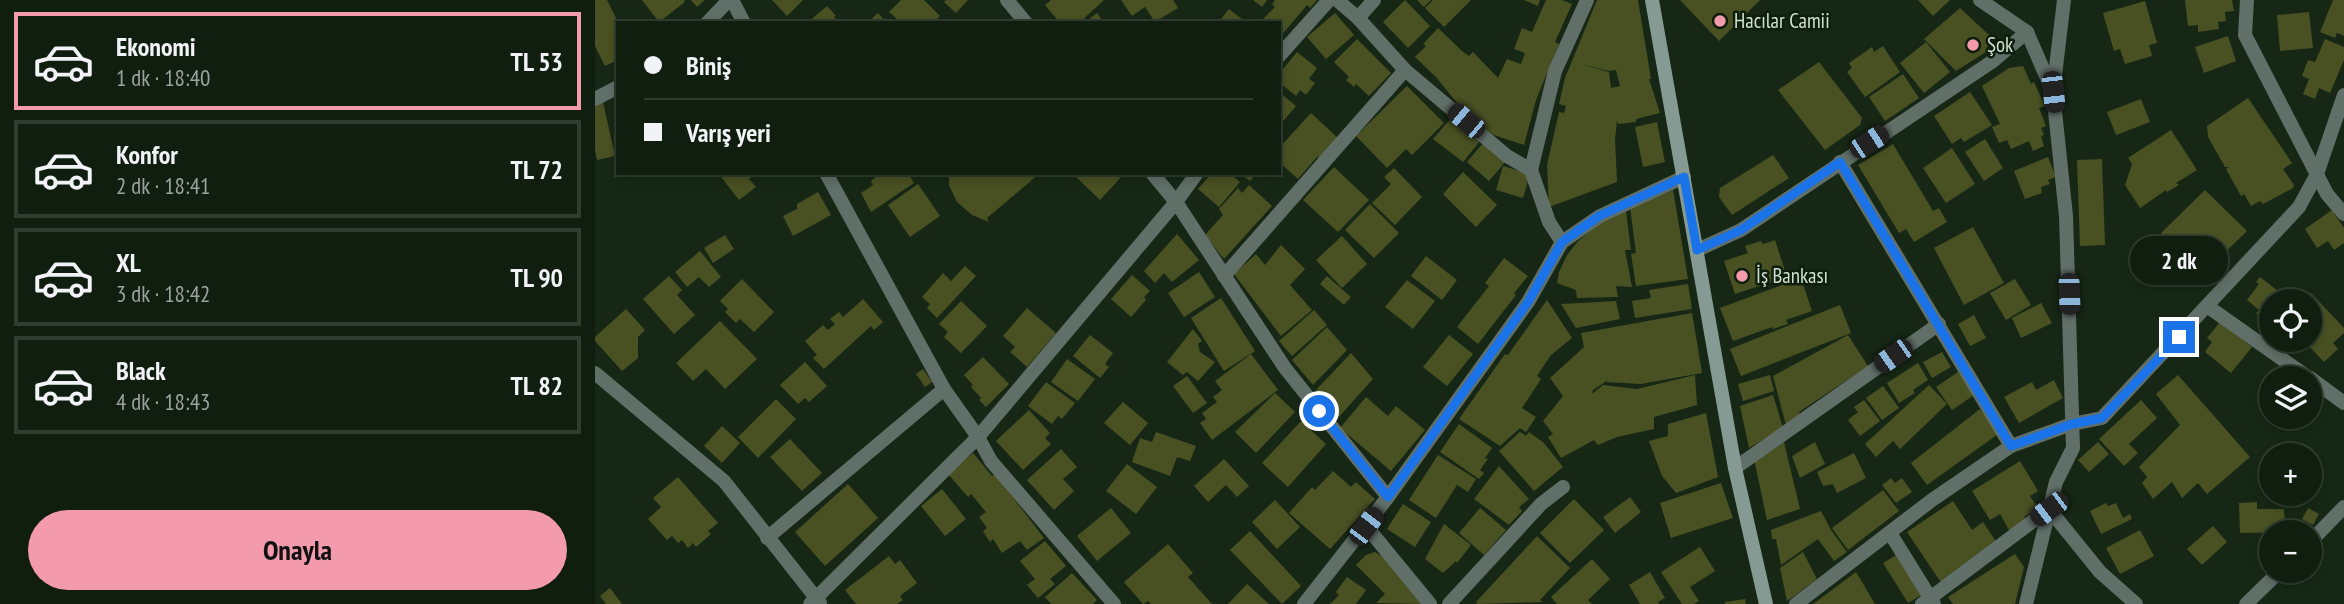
<!DOCTYPE html>
<html lang="tr">
<meta charset="utf-8">
<style>
body{margin:0;font-family:"PT Sans Narrow",sans-serif;background:#192719;color:#f1f3f6;height:100vh;display:flex;flex-direction:column;font-size:26px;white-space:nowrap}
*{box-sizing:border-box;margin:0}
p{font-size:23px;color:#9ca29f}
.icon{flex:none;width:38px;height:38px;fill:none;stroke:currentColor;stroke-width:2;stroke-linecap:round;stroke-linejoin:round}
.map{position:relative;flex:1;overflow:hidden}
.panel{display:flex;flex-direction:column;background:#101e10;width:595px}
.panel>*{flex:none}
.banner{position:absolute;left:21px;top:21px;width:665px;height:154px;border-radius:0px;box-shadow:0 4px 10px #0003,0 0 0 2px #303c30;display:grid;align-content:center;height:154px;padding:0 28px;background:#101e10}
.buttons{position:absolute;left:1664px;top:289px;display:grid;gap:14px}
.buttons a{display:grid;place-items:center;width:63px;height:63px;border-radius:50%;background:#101e10;box-shadow:0 4px 10px #0003,0 0 0 2px #303c30;font-size:35px}
.end{position:absolute;width:32px;height:32px;margin:-16px;border:9px solid #1a73e8;background:#fff;box-shadow:0 0 0 4px #fff}
.from{border-radius:50%}
.bubble{position:absolute;height:49px;border-radius:24px;background:#101e10;box-shadow:0 4px 10px #0003,0 0 0 2px #303c30;font-size:23px;font-weight:800;line-height:49px;text-align:center}
.car{position:absolute;width:21px;height:42px;margin:-21px -10px;border-radius:9px;box-shadow:0 0 5px 2px #0007;background:linear-gradient(#222 24%,#8ab4d8 0 40%,#222 0 76%,#8ab4d8 0 86%,#222 0)}
.banner b{display:flex;align-items:center;gap:24px;height:66px;font-size:26px}
.banner b+b{border-top:2px solid #303c30}
.banner i{width:18px;height:18px;background:#f1f3f6}
ul{padding:12px 0 0;list-style:none}
li{display:flex;align-items:center;gap:21px;height:98px;margin:0 14px 10px;padding:0 14px;border:4px solid #303c30;border-radius:0px}
li div{flex:1}
li b{display:block;font-size:26px}
li em{font-style:normal;font-weight:800}
li.current{border-color:#f39aac}
li>.icon{width:63px;height:63px;stroke-width:1.5}
.action{display:flex;gap:14px;margin-top:auto;padding:14px 28px}
.action a{flex:1;height:80px;border-radius:42px;background:#f39aac;color:#111;font-size:28px;font-weight:800;line-height:80px;text-align:center}
main{display:flex;flex:1;min-height:0}
.map>svg:first-child{display:block}
</style>
<main>
<section class="panel">
<ul>
<li class="current"><svg class="icon" aria-label="car" viewBox="0 0 24 24"><path d="M5 17H2v-5l4-1 3-4h7l3 4 3 1v5h-3M9 17h6M6 11h13"/><circle cx="7" cy="17" r="2"/><circle cx="17" cy="17" r="2"/></svg><div><b>Ekonomi</b><p>1 dk · 18:40</p></div><em>TL 53</em></li>
<li><svg class="icon" aria-label="car" viewBox="0 0 24 24"><path d="M5 17H2v-5l4-1 3-4h7l3 4 3 1v5h-3M9 17h6M6 11h13"/><circle cx="7" cy="17" r="2"/><circle cx="17" cy="17" r="2"/></svg><div><b>Konfor</b><p>2 dk · 18:41</p></div><em>TL 72</em></li>
<li><svg class="icon" aria-label="car" viewBox="0 0 24 24"><path d="M5 17H2v-5l4-1 3-4h7l3 4 3 1v5h-3M9 17h6M6 11h13"/><circle cx="7" cy="17" r="2"/><circle cx="17" cy="17" r="2"/></svg><div><b>XL</b><p>3 dk · 18:42</p></div><em>TL 90</em></li>
<li><svg class="icon" aria-label="car" viewBox="0 0 24 24"><path d="M5 17H2v-5l4-1 3-4h7l3 4 3 1v5h-3M9 17h6M6 11h13"/><circle cx="7" cy="17" r="2"/><circle cx="17" cy="17" r="2"/></svg><div><b>Black</b><p>4 dk · 18:43</p></div><em>TL 82</em></li>
</ul>
<div class="action"><a>Onayla</a></div>
</section>
<div class="map">
<svg width="1749" height="604" viewBox="0 0 1749 604">
<rect width="100%" height="100%" fill="#162815"/>
<g fill="#495022" fill-rule="evenodd">
<polygon points="0,0 12,0 23,22 23,60 10,66 0,46"/>
<polygon points="47,0 89,0 90,2 64,22"/>
<polygon points="96,0 110,0 102,7"/>
<polygon points="177,0 208,0 192,16"/>
<polygon points="306,0 329,0 345,16 338,23 298,23 302,19 294,12"/>
<polygon points="351,0 373,0 361,13 349,2"/>
<polygon points="456,0 509,0 484,23 465,23 450,5"/>
<polygon points="526,0 578,0 583,8 560,22 550,7 537,16"/>
<polygon points="658,0 672,0 667,7"/>
<polygon points="680,0 722,0 715,8 712,5 684,38 684,23 670,23 667,20 680,7 677,4"/>
<polygon points="810,0 835,26 813,48 788,22"/>
<polygon points="822,0 836,0 829,7"/>
<polygon points="838,0 876,0 849,27 830,8"/>
<polygon points="929,0 945,0 943,6"/>
<polygon points="951,0 967,0 977,4 960,42 964,44 941,100 929,145 899,135 871,114 841,77 820,57 831,46 828,44 843,28 867,51 874,56 878,52 903,78 912,59 926,64 930,53 919,49 927,28 937,32"/>
<path d="M1002 0H1043L1056 79H1054L1065 113 1041 119V122L1023 124 1022 120 1020 140 1022 182 954 207 952 165 964 112 969 113 971 106 964 104 970 78ZM986 64 1014 71 1021 70 1025 86 1016 88 1014 72Z"/>
<polygon points="1085,0 1165,0 1124,41"/>
<polygon points="1323,0 1355,0 1338,16"/>
<polygon points="1590,0 1637,0 1639,11 1630,12 1631,21 1623,22 1624,29 1603,32 1603,25 1593,26"/>
<polygon points="1738,0 1749,0 1749,36 1742,33 1740,38 1725,32"/>
<polygon points="1550,1 1562,43 1554,45 1557,56 1530,64 1525,49 1519,51 1508,13"/>
<polygon points="232,6 241,16 239,17 244,23 212,23"/>
<polygon points="1365,8 1395,36 1391,52 1361,71 1329,39"/>
<polygon points="634,9 652,23 623,23"/>
<polygon points="1714,12 1718,48 1685,51 1682,15"/>
<polygon points="283,13 292,23 272,23"/>
<polygon points="502,13 509,23 489,23"/>
<polygon points="740,13 759,35 731,59 712,37"/>
<polygon points="1633,36 1641,61 1609,73 1600,47"/>
<polygon points="762,39 796,73 774,96 761,84 759,87 751,80 754,77 739,62"/>
<polygon points="1730,39 1749,47 1749,60 1735,93 1724,88 1720,99 1708,94 1714,79 1707,76 1713,60 1720,62"/>
<polygon points="1331,42 1355,72 1329,93 1305,63"/>
<polygon points="1288,46 1305,72 1270,97 1252,72 1257,68 1254,63 1277,47 1279,52"/>
<polygon points="702,52 722,68 714,79 720,83 711,95 705,90 701,96 684,82 684,74"/>
<polygon points="1224,62 1267,118 1265,125 1230,150 1183,90"/>
<polygon points="1428,66 1436,84 1439,82 1450,106 1444,108 1451,126 1446,128 1449,135 1446,136 1449,146 1438,151 1434,141 1416,149 1412,140 1404,143 1397,127 1405,124 1387,86 1414,68"/>
<polygon points="1308,74 1324,98 1290,121 1274,97"/>
<polygon points="812,86 849,123 817,155 811,149 792,168 761,136"/>
<polygon points="684,92 701,106 684,126"/>
<polygon points="1375,92 1397,125 1369,142 1366,138 1357,144 1339,116"/>
<polygon points="1653,98 1697,163 1688,169 1699,185 1698,188 1668,204 1665,201 1656,206 1649,194 1646,196 1631,169 1634,167 1630,167 1613,137 1612,126"/>
<polygon points="1546,99 1555,122 1521,135 1512,112"/>
<polygon points="8,102 20,156 2,160 0,150 0,104"/>
<polygon points="716,113 744,139 726,159 722,157 703,179 684,162 684,148"/>
<polygon points="856,118 885,141 868,162 838,139"/>
<polygon points="1062,122 1070,162 1048,167 1040,127"/>
<polygon points="1576,130 1602,170 1581,183 1584,185 1572,192 1571,190 1545,208 1530,185 1537,164 1533,158"/>
<polygon points="1390,139 1408,168 1389,181 1370,152"/>
<polygon points="889,142 911,161 894,181 872,162"/>
<polygon points="1298,144 1338,211 1344,208 1352,222 1319,242 1311,229 1304,233 1263,165"/>
<polygon points="1357,148 1380,184 1351,203 1328,168"/>
<polygon points="1178,155 1194,178 1137,215 1124,197 1125,188"/>
<polygon points="1453,157 1461,177 1453,180 1455,184 1446,187 1447,193 1430,199 1419,171"/>
<polygon points="1507,159 1510,245 1485,246 1482,160"/>
<polygon points="908,166 935,174 928,198 901,190"/>
<polygon points="739,167 774,200 743,232 708,200"/>
<polygon points="799,168 827,197 800,225 777,203 796,184 789,177"/>
<polygon points="868,172 902,205 881,227 848,194"/>
<polygon points="123,173 161,173 154,179 161,187 144,200"/>
<polygon points="285,173 313,173 319,183 276,212 266,193 278,185 276,181"/>
<polygon points="359,173 445,173 392,218 394,222 377,215 362,202 354,185 354,177"/>
<polygon points="477,173 524,173 527,176 505,200"/>
<polygon points="617,173 634,173 645,182 624,207 603,189"/>
<polygon points="645,173 662,173 655,181"/>
<polygon points="323,184 345,216 315,237 293,205"/>
<polygon points="654,185 677,206 629,259 610,235 628,215 624,209 643,188 647,193"/>
<polygon points="1078,190 1093,279 1041,286 1036,254 1041,253 1035,208"/>
<polygon points="1610,190 1652,231 1597,285 1588,282 1577,273 1579,269 1572,263 1574,261 1571,257 1573,255 1563,245 1571,238 1566,233"/>
<polygon points="223,192 236,215 198,236 188,216 202,209 202,204"/>
<polygon points="775,204 804,233 779,258 750,230"/>
<polygon points="1737,210 1749,228 1749,243 1739,250 1733,241 1722,248 1710,229"/>
<polygon points="1031,211 1036,250 1030,250 1037,287 1021,286 1023,297 982,298 981,290 962,283 964,272 972,255 984,240 1013,217"/>
<polygon points="1378,227 1409,283 1369,305 1339,248"/>
<polygon points="582,234 604,260 577,282 569,273 560,283 549,271"/>
<polygon points="130,235 139,249 118,263 109,248"/>
<polygon points="747,236 772,264 747,288 721,260"/>
<polygon points="1180,240 1192,277 1140,294 1129,261 1153,253 1150,246 1166,241 1168,244"/>
<polygon points="686,245 710,269 695,285 717,310 686,336 639,274 661,254 670,265"/>
<polygon points="105,251 126,277 114,287 104,277 92,287 80,272"/>
<polygon points="831,256 862,280 847,300 816,276"/>
<polygon points="909,258 933,276 919,293 921,295 883,344 862,327 894,286 890,283"/>
<polygon points="370,266 381,276 342,318 332,308 335,304 327,297 348,273 356,281"/>
<polygon points="604,272 620,297 589,317 573,293"/>
<polygon points="537,275 555,291 549,297 551,300 536,317 516,299"/>
<polygon points="74,276 87,290 82,295 100,315 79,334 48,299"/>
<polygon points="732,276 756,297 749,305 725,284"/>
<polygon points="1665,277 1696,301 1676,301 1676,320 1673,317 1670,321 1661,313 1664,310 1652,300 1664,284 1661,282"/>
<polygon points="1206,278 1217,311 1191,320 1193,324 1178,329 1177,327 1138,341 1125,308"/>
<polygon points="147,279 179,312 159,332 145,319 141,323 130,312 133,309 125,301"/>
<polygon points="1420,279 1436,305 1411,320 1395,293"/>
<polygon points="812,280 840,301 818,329 790,307"/>
<polygon points="1093,284 1097,309 1040,318 1037,301 1056,298 1054,290"/>
<polygon points="1716,293 1749,328 1749,333 1738,343 1743,349 1729,362 1711,343 1713,341 1712,340 1715,340 1715,301 1708,301"/>
<polygon points="626,298 660,351 629,371 596,318"/>
<polygon points="268,299 288,322 279,330 276,326 229,369 218,358 222,355 210,341 228,325 233,330 240,324 235,319 244,312 248,317"/>
<polygon points="952,300 977,338 956,355 942,376 946,379 927,408 941,417 931,432 925,428 905,446 864,419 910,354 913,355"/>
<polygon points="366,301 392,326 366,353 349,337 353,332 344,324"/>
<polygon points="1021,301 1025,319 981,328 966,304"/>
<polygon points="1446,303 1457,323 1426,338 1417,318"/>
<polygon points="1245,305 1256,333 1146,376 1135,349"/>
<polygon points="432,308 461,333 432,367 415,352 420,347 408,336"/>
<polygon points="31,309 50,330 43,337 43,358 27,371 0,341 0,337"/>
<polygon points="719,310 732,325 697,356 684,341"/>
<polygon points="1097,313 1107,373 1046,384 1011,382 1013,380 998,390 997,394 1008,385 1042,389 1100,375 1102,405 1059,417 1059,429 1022,437 1003,445 999,440 966,458 953,437 958,434 948,421 968,396 955,378 989,347 986,333"/>
<polygon points="1379,315 1391,338 1375,346 1363,324"/>
<polygon points="125,321 162,359 130,389 111,369 98,381 81,363"/>
<polygon points="1625,322 1657,347 1636,373 1610,352 1617,342 1612,338"/>
<polygon points="732,327 752,350 718,385 697,360"/>
<polygon points="598,329 607,341 603,344 605,352 620,362 603,381 592,372 588,375 572,362"/>
<polygon points="495,335 518,353 510,364 514,367 505,378 478,356"/>
<polygon points="854,335 878,354 852,386 828,367"/>
<polygon points="1253,335 1273,366 1204,412 1206,417 1191,425 1178,376"/>
<polygon points="1347,352 1356,367 1337,378 1328,362"/>
<polygon points="756,353 778,379 742,419 721,390"/>
<polygon points="656,354 683,390 617,440 605,423 611,419 607,413 622,402 618,397 627,390 620,381"/>
<polygon points="388,357 414,384 391,407 384,400 386,398 376,387 378,385 369,375"/>
<polygon points="472,359 500,379 483,401 456,382"/>
<polygon points="210,362 232,386 214,402 210,398 203,404 185,385"/>
<polygon points="1323,363 1333,380 1318,390 1320,393 1304,403 1292,383"/>
<polygon points="328,369 337,382 330,387 321,374"/>
<polygon points="1363,372 1379,395 1357,410 1341,387"/>
<polygon points="1175,375 1179,391 1148,401 1143,384"/>
<polygon points="1583,375 1655,457 1612,494 1603,483 1587,498 1577,482 1558,499 1547,483 1552,477 1544,467 1585,425 1561,394"/>
<polygon points="592,376 612,403 598,413 578,386"/>
<polygon points="1459,380 1468,398 1424,423 1409,397 1437,382 1441,390"/>
<polygon points="451,382 480,403 467,419 463,416 457,424 433,406"/>
<polygon points="1334,385 1352,404 1305,449 1298,441 1281,457 1270,444"/>
<polygon points="1288,386 1304,408 1287,420 1271,398"/>
<polygon points="680,393 700,412 661,453 640,432"/>
<polygon points="1178,395 1188,428 1154,448 1145,406"/>
<polygon points="771,397 793,416 801,406 830,430 796,471 745,428"/>
<polygon points="181,399 201,419 163,458 143,437"/>
<polygon points="1269,400 1285,421 1265,436 1253,420 1263,412 1259,407"/>
<polygon points="1546,400 1562,418 1534,444 1543,453 1529,466 1504,439"/>
<polygon points="528,402 553,423 535,445 509,423"/>
<polygon points="1385,409 1403,434 1332,485 1316,463"/>
<polygon points="434,410 455,433 450,438 456,444 428,470 401,441"/>
<polygon points="1111,413 1123,477 1081,493 1067,476 1054,441 1073,436 1073,424"/>
<polygon points="706,421 731,444 693,487 667,463"/>
<polygon points="864,424 897,448 890,458 893,459 885,470 889,473 884,479 845,452"/>
<polygon points="127,426 145,443 127,463 109,446"/>
<polygon points="561,432 601,446 595,461 582,457 575,476 537,462 545,438 557,442"/>
<polygon points="925,432 931,436 934,432 949,443 968,467 939,491 904,451"/>
<polygon points="195,439 227,473 207,491 175,457"/>
<polygon points="1189,442 1205,509 1172,520 1159,459"/>
<polygon points="1220,442 1230,464 1205,478 1197,456"/>
<polygon points="1503,442 1514,454 1494,472 1483,460"/>
<polygon points="466,449 482,467 468,479 479,491 459,510 432,480"/>
<polygon points="378,453 397,476 400,474 449,538 432,550 425,541 407,553 398,539 395,542 388,531 392,528 384,517 391,512 376,494 373,497 353,474"/>
<polygon points="1259,453 1271,478 1242,493 1238,484 1228,486 1222,472"/>
<polygon points="843,455 881,479 873,492 862,485 841,518 814,500"/>
<polygon points="629,459 654,486 642,497 631,485 613,502 599,486"/>
<polygon points="1425,461 1443,491 1435,496 1443,508 1429,517 1432,522 1415,532 1405,514 1395,520 1377,491"/>
<polygon points="532,464 562,487 541,514 511,491"/>
<polygon points="904,466 934,499 924,507 927,511 914,525 879,499"/>
<polygon points="738,471 756,487 761,482 780,499 735,549 694,513 717,487 720,490"/>
<polygon points="83,477 123,523 113,531 116,534 101,547 98,543 93,548 87,540 83,543 77,536 72,540 53,519 66,507 58,498"/>
<polygon points="1296,478 1300,483 1307,478 1317,492 1301,503 1287,485"/>
<polygon points="1126,483 1138,518 1076,538 1065,503"/>
<polygon points="253,484 283,518 230,566 200,532"/>
<polygon points="347,489 371,519 350,536 326,506"/>
<polygon points="1288,490 1304,511 1253,550 1237,528"/>
<polygon points="1035,497 1046,512 1020,533 1008,517"/>
<polygon points="979,499 1009,530 975,563 945,533"/>
<polygon points="680,500 705,527 682,549 657,522"/>
<polygon points="1358,501 1377,530 1388,522 1404,546 1347,584 1312,532"/>
<polygon points="1662,502 1662,509 1689,509 1690,532 1645,533 1644,503"/>
<polygon points="1511,503 1513,506 1521,503 1528,518 1535,514 1537,519 1506,534 1495,511"/>
<polygon points="808,504 836,522 820,547 792,529"/>
<polygon points="516,508 536,533 502,561 482,536"/>
<polygon points="885,508 911,530 889,555 864,533"/>
<polygon points="1713,508 1724,514 1718,525 1707,519"/>
<polygon points="1226,511 1236,530 1252,552 1239,561 1223,539 1186,565 1181,539 1177,539 1176,530"/>
<polygon points="849,524 876,545 862,563 861,561 848,573 830,559"/>
<polygon points="1618,526 1632,542 1607,565 1592,549"/>
<polygon points="1545,530 1559,556 1525,574 1511,548"/>
<polygon points="655,531 706,586 687,604 635,550"/>
<polygon points="942,536 975,568 945,600 948,602 882,604 881,602"/>
<polygon points="450,541 471,566 455,579 460,584 443,598 432,585 440,579 425,561"/>
<polygon points="573,544 598,573 593,577 617,604 556,604 553,601 548,604 529,582"/>
<polygon points="1105,547 1120,571 1095,587 1104,601 1099,604 1087,604 1066,572"/>
<polygon points="780,552 791,558 829,604 781,603 790,594 761,565 771,555"/>
<polygon points="1208,552 1222,579 1192,601 1185,568"/>
<polygon points="1303,554 1328,594 1313,603 1288,563"/>
<polygon points="1420,554 1429,567 1420,604 1358,604 1353,597"/>
<polygon points="294,556 300,564 305,560 322,583 305,596 308,600 302,604 261,604 250,590"/>
<polygon points="997,559 1015,579 993,600 997,604 962,604 956,597"/>
<polygon points="1055,572 1070,598 1063,602 1064,604 1045,604 1034,585"/>
<polygon points="1261,572 1280,604 1218,604"/>
<polygon points="477,573 502,600 498,604 456,604 450,597"/>
<polygon points="752,577 771,590 761,604 735,604 744,595 741,592"/>
<polygon points="652,584 674,604 633,604"/>
<polygon points="15,588 27,604 11,604 5,596"/>
<polygon points="1150,599 1151,604 1130,604 1130,602"/>
</g>
<g fill="none" stroke-linecap="round" stroke-linejoin="round">
<g stroke="#616f69" stroke-width="14">
<polyline points="137,0 149,23"/>
<polyline points="412,0 431,23"/>
<polyline points="1652,0 1650,35 1732,194 1749,214"/>
<polyline points="763,18 779,0"/>
<polyline points="684,56 734,0"/>
<polyline points="1458,92 1469,0"/>
<polyline points="1245,162 1416,446"/>
<polyline points="936,170 960,71 992,0"/>
<polyline points="231,173 349,389 383,437 396,461 519,604"/>
<polyline points="557,173 581,202 690,368 793,497"/>
<polyline points="1102,250 1146,230 1398,61 1432,32"/>
<polyline points="629,276 810,70"/>
<polyline points="1612,306 1714,378"/>
<polyline points="0,373 129,481 225,603"/>
<polyline points="1715,378 1749,403"/>
<polyline points="1140,468 1344,324"/>
<polyline points="1295,533 1339,604"/>
<polyline points="172,538 349,389"/>
<polyline points="1715,542 1749,507"/>
<polyline points="215,604 383,437 581,202 602,173"/>
<polyline points="854,604 946,504 968,487"/>
<polyline points="1201,604 1337,500 1416,446 1477,424 1507,418 1704,207 1722,174 1749,95"/>
<polyline points="1327,604 1454,509 1505,572 1541,604"/>
<polyline points="1651,604 1686,570"/>
</g>
<g stroke="#616f69" stroke-width="14">
<polyline points="742,0 763,18 810,70 912,156 936,170 954,222 967,242"/>
<polyline points="1385,0 1432,32 1458,92 1471,216 1478,448 1461,482 1431,604"/>
<polyline points="112,23 134,0"/>
<polyline points="0,99 23,87"/>
<polyline points="771,526 835,604"/>
<polyline points="709,604 793,497 933,302 967,242 1005,216 1089,177"/>
</g>
<polyline stroke="#849a92" stroke-width="14" points="1057,0 1140,468 1171,604"/>
</g>
<g fill="none" stroke-linecap="round" stroke-linejoin="round">
<polyline stroke="#1a73e8" stroke-width="9" points="724,411 793,497 933,302 967,242 1004,216 1089,177 1102,250 1146,230 1245,162 1416,446 1477,424 1507,418 1584,337"/>
</g>
<g fill="#f39aac" stroke="#0c1e0c" stroke-width="2.5">
<circle cx="1125" cy="21" r="7"/>
<circle cx="1378" cy="45" r="7"/>
<circle cx="1147" cy="276" r="7"/>
</g>
<g text-anchor="middle" stroke-width="5" stroke-linejoin="round" paint-order="stroke">
<g font-size="21" fill="#d3dfd2" stroke="#0c1e0c" text-anchor="start">
<text x="1139" y="28">Hacılar Camii</text>
<text x="1392" y="52">Şok</text>
<text x="1161" y="283">İş Bankası</text>
</g>
</g>
</svg>
<div class="buttons">
<a><svg class="icon" aria-label="locate" viewBox="0 0 24 24"><circle cx="12" cy="12" r="6"/><path d="M12 2v4M12 18v4M2 12h4M18 12h4"/></svg></a>
<a><svg class="icon" aria-label="layers" viewBox="0 0 24 24"><path d="M12 4l9 5-9 5-9-5zM3 14l9 5 9-5"/></svg></a>
<a>+</a>
<a>−</a>
</div>
<i class="end from" style="left:724px;top:411px"></i>
<i class="end" style="left:1584px;top:337px"></i>
<div class="bubble" style="left:1535px;top:236px;width:98px">2 dk</div>
<i class="car" style="left:1458px;top:92px;rotate:174deg"></i>
<i class="car" style="left:871px;top:121px;rotate:310deg"></i>
<i class="car" style="left:1274px;top:142px;rotate:57deg"></i>
<i class="car" style="left:1474px;top:294px;rotate:178deg"></i>
<i class="car" style="left:1298px;top:356px;rotate:235deg"></i>
<i class="car" style="left:1454px;top:509px;rotate:233deg"></i>
<i class="car" style="left:771px;top:526px;rotate:37deg"></i>
<div class="banner">
<b><i class="from"></i>Biniş</b>
<b><i></i>Varış yeri</b>
</div>
</div>
</main>
